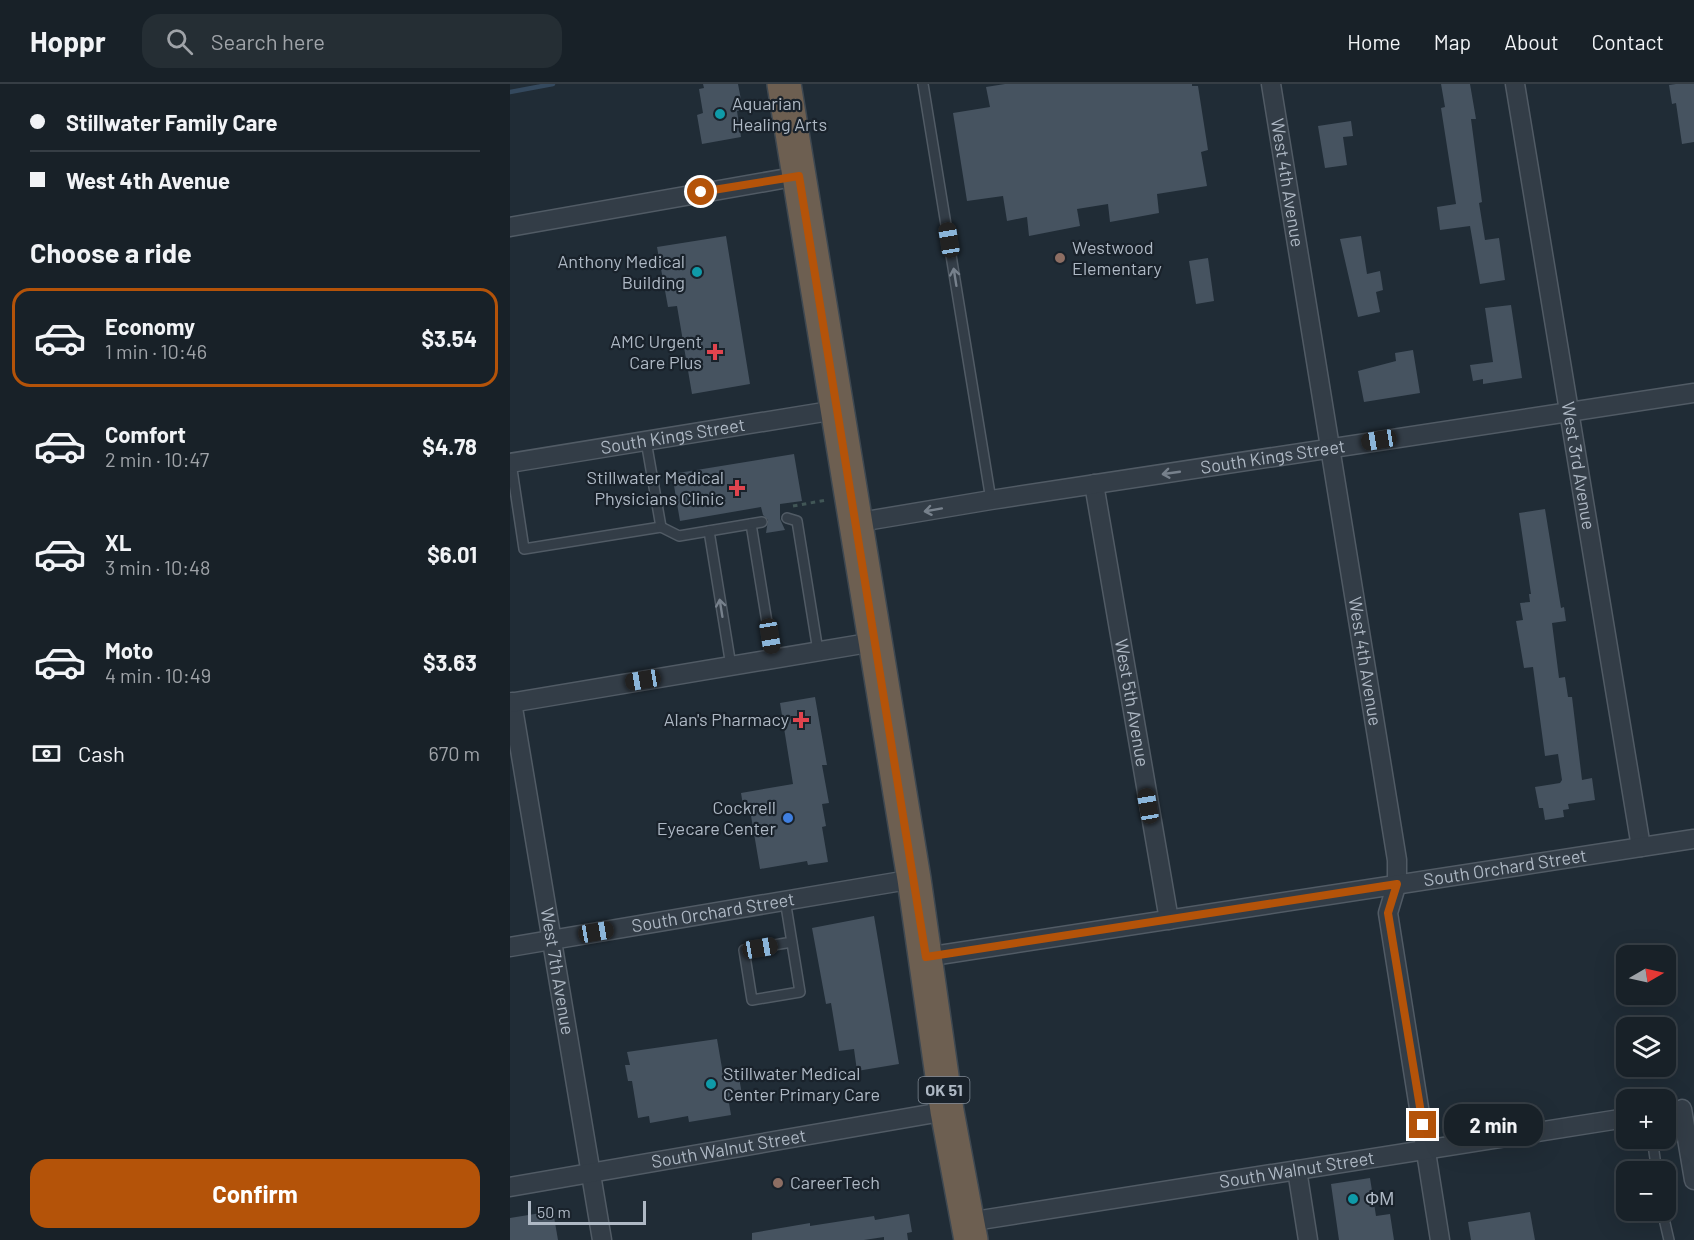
<!DOCTYPE html>
<meta charset="utf-8">
<style>
body{margin:0;font-family:Barlow,sans-serif;background:#252e34;color:#f1f3f6;height:100vh;display:flex;flex-direction:column;font-size:22px;white-space:nowrap}
*{box-sizing:border-box;margin:0}
p{font-size:20px;color:#9fa3a8}
.icon{flex:none;width:33px;height:33px;fill:none;stroke:currentColor;stroke-width:2;stroke-linecap:round;stroke-linejoin:round}
.map{position:relative;flex:1;overflow:hidden}
.drawer{display:flex;flex-direction:column;background:#182128;width:510px}
.drawer>*{flex:none}
.hud{display:grid;align-content:center;height:132px;padding:0 30px;background:#182128}
.needle{width:39px;rotate:81deg}
.buttons{position:absolute;left:1106px;top:861px;display:grid;gap:12px}
.buttons a{display:grid;place-items:center;width:60px;height:60px;border-radius:12px;background:#182128;box-shadow:0 6px 24px #0002,0 0 0 2px #363e45;font-size:30px}
.scale{position:absolute;left:18px;bottom:15px;width:118px;box-sizing:border-box;padding-left:6px;border:3px solid #aeb8c4;border-top:0;font-size:16px;line-height:21px;white-space:nowrap;color:#aeb8c4;-webkit-text-stroke:4px #19222b;paint-order:stroke}
.end{position:absolute;width:27px;height:27px;margin:-14px;border:8px solid #b45309;background:#fff;box-shadow:0 0 0 3px #fff}
.from{border-radius:50%}
.bubble{position:absolute;height:42px;border-radius:18px;background:#182128;box-shadow:0 6px 24px #0002,0 0 0 2px #363e45;font-size:20px;font-weight:700;line-height:42px;text-align:center}
.car{position:absolute;width:18px;height:36px;margin:-18px -9px;border-radius:8px;box-shadow:0 0 4px 2px #0007;background:linear-gradient(#222 24%,#8ab4d8 0 40%,#222 0 76%,#8ab4d8 0 86%,#222 0)}
.hud b{display:flex;align-items:center;gap:21px;height:57px;font-size:22px}
.hud b+b{border-top:2px solid #363e45}
.hud i{width:15px;height:15px;background:#f1f3f6}
ul{padding:0;list-style:none}
li{display:flex;align-items:center;gap:18px;height:99px;margin:0 12px 9px;padding:0 18px;border:3px solid transparent;border-radius:18px}
li div{flex:1}
li b{display:block;font-size:22px}
li em{font-style:normal;font-weight:700}
li.current{border-color:#b45309}
li>.icon{width:54px;height:54px;stroke-width:1.5}
h2{padding:0 30px;font-size:27px;line-height:72px}
.pay{display:flex;align-items:center;gap:15px;height:66px;padding:0 30px;font-size:22px}
.pay p{margin-inline-start:auto}
.primary-button{display:flex;gap:12px;margin-top:auto;padding:12px 30px}
.primary-button a{flex:1;height:69px;border-radius:18px;background:#b45309;color:#fff;font-size:24px;font-weight:700;line-height:69px;text-align:center}
header{display:flex;align-items:center;gap:36px;box-sizing:border-box;height:84px;padding:0 30px;background:#182128;border-bottom:2px solid #363e45}
header strong{font-size:28px}
nav{display:flex;gap:33px;margin-inline-start:auto;font-size:21px}
.search{width:420px;height:54px;background:#252e34;display:flex;align-items:center;gap:15px;box-sizing:border-box;padding:0 21px;border-radius:18px;color:#9fa3a8;font-size:22px}
main{display:flex;flex:1;min-height:0}
.map>svg:first-child{display:block}
</style>
<header>
<strong>Hoppr</strong>
<div class="search"><svg class="icon" aria-label="search" viewBox="0 0 24 24"><circle cx="10" cy="10" r="6"/><path d="M15 15l6 6"/></svg>Search here</div>
<nav><a>Home</a><a>Map</a><a>About</a><a>Contact</a></nav>
</header>
<main>
<section class="drawer">
<div class="hud">
<b><i class="from"></i>Stillwater Family Care</b>
<b><i></i>West 4th Avenue</b>
</div>
<h2>Choose a ride</h2>
<ul>
<li class="current"><svg class="icon" aria-label="car" viewBox="0 0 24 24"><path d="M5 17H2v-5l4-1 3-4h7l3 4 3 1v5h-3M9 17h6M6 11h13"/><circle cx="7" cy="17" r="2"/><circle cx="17" cy="17" r="2"/></svg><div><b>Economy</b><p>1 min · 10:46</p></div><em>$3.54</em></li>
<li><svg class="icon" aria-label="car" viewBox="0 0 24 24"><path d="M5 17H2v-5l4-1 3-4h7l3 4 3 1v5h-3M9 17h6M6 11h13"/><circle cx="7" cy="17" r="2"/><circle cx="17" cy="17" r="2"/></svg><div><b>Comfort</b><p>2 min · 10:47</p></div><em>$4.78</em></li>
<li><svg class="icon" aria-label="car" viewBox="0 0 24 24"><path d="M5 17H2v-5l4-1 3-4h7l3 4 3 1v5h-3M9 17h6M6 11h13"/><circle cx="7" cy="17" r="2"/><circle cx="17" cy="17" r="2"/></svg><div><b>XL</b><p>3 min · 10:48</p></div><em>$6.01</em></li>
<li><svg class="icon" aria-label="car" viewBox="0 0 24 24"><path d="M5 17H2v-5l4-1 3-4h7l3 4 3 1v5h-3M9 17h6M6 11h13"/><circle cx="7" cy="17" r="2"/><circle cx="17" cy="17" r="2"/></svg><div><b>Moto</b><p>4 min · 10:49</p></div><em>$3.63</em></li>
</ul>
<div class="pay"><svg class="icon" aria-label="cash" viewBox="0 0 24 24"><path d="M3 7h18v10H3z"/><circle cx="12" cy="12" r="2"/></svg>Cash<p>670 m</p></div>
<div class="primary-button"><a>Confirm</a></div>
</section>
<div class="map">
<svg width="1184" height="1156" viewBox="0 0 1184 1156">
<rect width="100%" height="100%" fill="#202c36"/>
<g fill="none" stroke-linecap="round" stroke-linejoin="round">
<polyline stroke="#34495e" stroke-width="4.5" points="0,8 43,0"/>
</g>
<g fill="#465360">
<polygon points="193,0 228,0 233,26 227,27 231,53 192,60 187,31 193,29 189,5 194,4"/>
<polygon points="495,0 682,0 682,2 688,2 698,66 691,68 697,102 647,110 649,129 600,138 598,120 567,125 570,142 519,152 517,133 497,137 493,112 457,117 443,29 480,23 476,3"/>
<polygon points="931,0 960,0 966,35 961,35 972,118 969,119 975,156 989,154 995,196 970,200 960,142 930,146 927,123 946,120 931,24 935,23"/>
<polygon points="1166,0 1184,0 1184,58 1172,60 1166,19 1162,20 1159,1"/>
<polygon points="841,37 843,52 833,53 837,81 815,84 808,42"/>
<polygon points="216,152 240,300 182,310 167,222 158,223 147,163"/>
<polygon points="851,152 857,190 870,187 873,206 866,208 870,228 848,233 830,155"/>
<polygon points="698,174 704,217 686,220 679,177"/>
<polygon points="1001,221 1012,294 973,300 973,295 963,297 960,281 983,278 975,224"/>
<polygon points="903,266 910,309 854,318 848,287 886,277 885,269"/>
<polygon points="284,370 292,417 270,420 270,435 275,446 256,449 258,436 253,431 251,423 170,437 162,390"/>
<polygon points="1035,425 1051,524 1054,523 1056,537 1042,539 1049,594 1055,593 1058,613 1062,613 1072,696 1082,694 1085,716 1058,720 1059,725 1053,726 1054,733 1035,736 1033,724 1029,724 1025,703 1050,699 1052,696 1048,670 1035,672 1023,583 1014,584 1006,537 1013,536 1010,519 1020,518 1019,510 1021,510 1009,429"/>
<polygon points="305,613 317,681 312,681 319,719 312,720 316,742 312,743 318,778 298,781 297,777 250,785 240,726 234,727 231,709 283,700 270,619"/>
<polygon points="364,832 389,980 347,987 344,965 329,967 321,919 316,920 302,844"/>
<polygon points="207,955 213,990 228,987 232,1011 218,1013 221,1031 179,1038 178,1032 140,1039 139,1032 128,1034 122,997 118,997 115,981 120,981 117,968"/>
<polygon points="860,1094 866,1132 880,1130 884,1156 829,1156 821,1100"/>
<polygon points="43,1127 48,1156 0,1156 0,1134"/>
<polygon points="1020,1128 1025,1156 961,1156 958,1138"/>
<polygon points="399,1130 402,1148 397,1149 398,1156 374,1156 374,1153 354,1156 242,1156 242,1149 300,1139 300,1142 364,1132 365,1136"/>
</g>
<g fill="none" stroke-linecap="round" stroke-linejoin="round">
<defs>
<g id="lane">
<polyline points="413,0 481,416"/>
<polyline points="1,379 14,465 151,443 136,357"/>
<polyline points="277,434 287,437 308,567"/>
<polyline points="241,440 263,575"/>
<polyline points="151,443 169,452 252,438"/>
<polyline points="199,447 221,582"/>
<polyline points="275,816 277,828 290,908 242,916 234,866 282,858"/>
<polyline points="1142,1054 1147,1088"/>
<polyline points="1152,1126 1159,1156"/>
</g>
<g id="street">
<path id="s1" d="M761 0 887 776V799L878 829 930 1156"/>
<path id="s2" d="M1005 0 1131 763"/>
<polyline points="0,143 289,92"/>
<path id="s3" d="M0 379 326 326"/>
<path id="s4" d="M584 400 659 836"/>
<path id="s5" d="M344 439 481 416 1184 309"/>
<path id="s6" d="M2 618 92 1156"/>
<polyline points="0,619 364,558"/>
<path id="s7" d="M0 863 404 795"/>
<path id="s8" d="M416 873 1184 755"/>
<polyline points="1172,1025 1184,1096"/>
<polyline points="787,1086 798,1156"/>
<path id="s9" d="M0 1103 437 1027"/>
<path id="s10" d="M458 1138 1116 1034"/>
</g>
<polyline id="highway" points="274,0 404,795 437,1027 461,1156"/>
</defs>
<use href="#lane" stroke="#515b65" stroke-width="12"/>
<use href="#street" stroke="#515b65" stroke-width="21"/>
<use href="#highway" stroke="#3e4851" stroke-width="36"/>
<polyline stroke="#415656" stroke-width="3" stroke-dasharray="4.5 4.5" stroke-linecap="butt" points="283,422 317,416"/>
<use href="#lane" stroke="#333d47" stroke-width="9"/>
<use href="#street" stroke="#333d47" stroke-width="18"/>
<use href="#highway" stroke="#6d5f51" stroke-width="33"/>
</g>
<defs><path id="oneway-shaft" d="M-6 0H5M1.5-3L5.5 0L1.5 3" fill="none" stroke-width="1.6" stroke-linecap="round" stroke-linejoin="round" transform="scale(1.5)"/></defs>
<g stroke="#77818c">
<use href="#oneway-shaft" transform="translate(445 193) rotate(-99)"/>
<use href="#oneway-shaft" transform="translate(661 389) rotate(172)"/>
<use href="#oneway-shaft" transform="translate(423 426) rotate(170)"/>
<use href="#oneway-shaft" transform="translate(211 524) rotate(-99)"/>
</g>
<g fill="none" stroke-linecap="round" stroke-linejoin="round">
<polyline stroke="#b45309" stroke-width="8" points="191,108 289,92 416,873 887,800 878,829 913,1041"/>
</g>
<g fill="#0f9aa8" stroke="#19222b" stroke-width="2">
<circle cx="210" cy="30" r="6"/>
<circle cx="187" cy="188" r="6"/>
<circle cx="201" cy="1000" r="6"/>
<circle cx="843" cy="1115" r="6"/>
</g>
<g fill="#8d6e63" stroke="#19222b" stroke-width="2">
<circle cx="550" cy="174" r="6"/>
<circle cx="268" cy="1099" r="6"/>
</g>
<g fill="#e0444e" stroke="#19222b" stroke-width="2">
<path d="M202 259h6v6h6v6h-6v6h-6v-6h-6v-6h6z"/>
<path d="M224 395h6v6h6v6h-6v6h-6v-6h-6v-6h6z"/>
<path d="M288 627h6v6h6v6h-6v6h-6v-6h-6v-6h6z"/>
</g>
<circle fill="#3f7fe0" stroke="#19222b" stroke-width="2" cx="278" cy="734" r="6"/>
<g text-anchor="middle" stroke-width="4.5" stroke-linejoin="round" paint-order="stroke">
<rect fill="#19222b" stroke="#818b96" stroke-width="1.5" x="408.5" y="993" width="51" height="26" rx="4.5"/>
<g font-size="16" font-weight="bold" fill="#aeb8c4">
<text x="434" y="1012">OK 51</text>
</g>
<g font-size="18" fill="#aeb8c4" stroke="#19222b" text-anchor="start">
<text x="222" y="26">Aquarian<tspan x="222" dy="21">Healing Arts</tspan></text>
<text x="562" y="170">Westwood<tspan x="562" dy="21">Elementary</tspan></text>
<text x="175" y="184" text-anchor="end">Anthony Medical<tspan x="175" dy="21">Building</tspan></text>
<text x="192" y="264" text-anchor="end">AMC Urgent<tspan x="192" dy="21">Care Plus</tspan></text>
<text x="214" y="400" text-anchor="end">Stillwater Medical<tspan x="214" dy="21">Physicians Clinic</tspan></text>
<text x="279" y="642" text-anchor="end">Alan's Pharmacy</text>
<text x="266" y="730" text-anchor="end">Cockrell<tspan x="266" dy="21">Eyecare Center</tspan></text>
<text x="213" y="996">Stillwater Medical<tspan x="213" dy="21">Center Primary Care</tspan></text>
<text x="280" y="1105">CareerTech</text>
<text x="855" y="1121">ΦΜ</text>
</g>
<g font-size="18" fill="#aeb8c4" stroke="#19222b">
<text dy="6" stroke="none"><textPath href="#s1" startOffset="100">West 4th Avenue</textPath></text>
<text dy="6" stroke="none"><textPath href="#s3" startOffset="165">South Kings Street</textPath></text>
<text dy="6" stroke="none"><textPath href="#s5" startOffset="424">South Kings Street</textPath></text>
<text dy="6" stroke="none"><textPath href="#s2" startOffset="387">West 3rd Avenue</textPath></text>
<text dy="6" stroke="none"><textPath href="#s1" startOffset="585">West 4th Avenue</textPath></text>
<text dy="6" stroke="none"><textPath href="#s4" startOffset="222">West 5th Avenue</textPath></text>
<text dy="6" stroke="none"><textPath href="#s8" startOffset="586">South Orchard Street</textPath></text>
<text dy="6" stroke="none"><textPath href="#s7" startOffset="206">South Orchard Street</textPath></text>
<text dy="6" stroke="none"><textPath href="#s6" startOffset="273">West 7th Avenue</textPath></text>
<text dy="6" stroke="none"><textPath href="#s9" startOffset="222">South Walnut Street</textPath></text>
<text dy="6" stroke="none"><textPath href="#s10" startOffset="333">South Walnut Street</textPath></text>
</g>
</g>
</svg>
<div class="buttons">
<a><svg class="needle" viewBox="-14 -14 28 28"><path d="M0-13l5 13h-10z" fill="#e53935"/><path d="M0 13l5-13h-10z" fill="#9fa3a8"/></svg></a>
<a><svg class="icon" aria-label="layers" viewBox="0 0 24 24"><path d="M12 4l9 5-9 5-9-5zM3 14l9 5 9-5"/></svg></a>
<a>+</a>
<a>−</a>
</div>
<div class="scale">50 m</div>
<i class="end from" style="left:191px;top:108px"></i>
<i class="end" style="left:913px;top:1041px"></i>
<div class="bubble" style="left:934px;top:1020px;width:99px">2 min</div>
<i class="car" style="left:439px;top:156px;rotate:351deg"></i>
<i class="car" style="left:869px;top:356px;rotate:261deg"></i>
<i class="car" style="left:260px;top:552px;rotate:171deg"></i>
<i class="car" style="left:133px;top:596px;rotate:261deg"></i>
<i class="car" style="left:638px;top:722px;rotate:350deg"></i>
<i class="car" style="left:86px;top:848px;rotate:80deg"></i>
<i class="car" style="left:250px;top:864px;rotate:80deg"></i>
</div>
</main>
